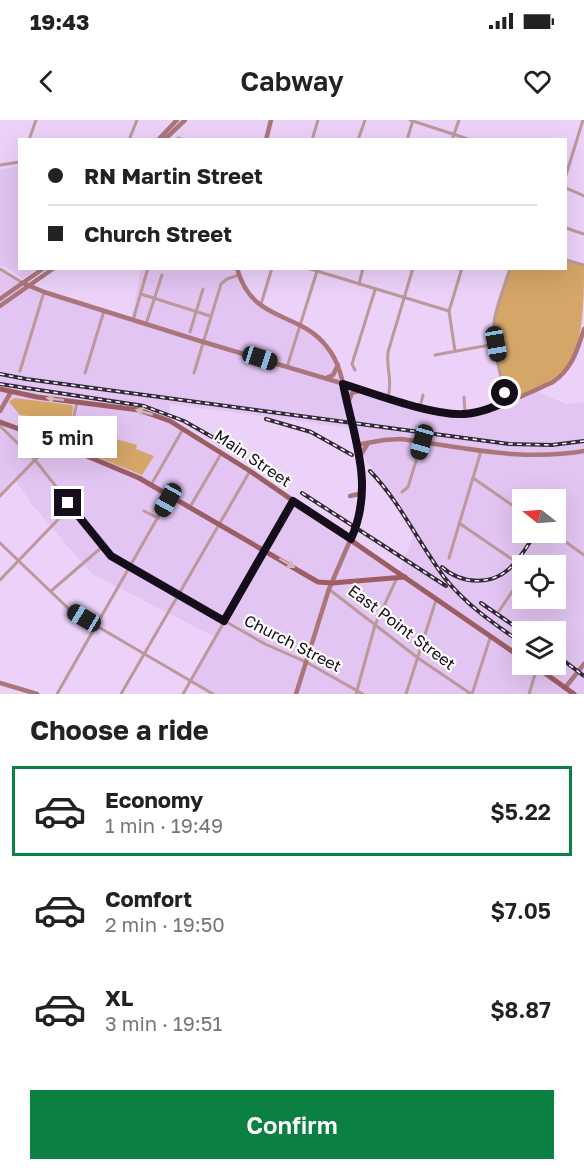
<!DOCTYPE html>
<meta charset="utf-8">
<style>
body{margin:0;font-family:"Golos Text",sans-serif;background:#f2f2f2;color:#222;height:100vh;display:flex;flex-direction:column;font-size:22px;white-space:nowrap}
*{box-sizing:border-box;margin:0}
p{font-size:20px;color:#767676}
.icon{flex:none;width:33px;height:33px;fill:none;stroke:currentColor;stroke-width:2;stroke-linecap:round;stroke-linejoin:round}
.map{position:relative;height:574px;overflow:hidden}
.drawer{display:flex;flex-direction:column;background:#fff;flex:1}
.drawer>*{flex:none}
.guide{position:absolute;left:18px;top:18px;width:549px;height:132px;border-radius:0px;box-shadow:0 6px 24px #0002;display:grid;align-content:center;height:132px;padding:0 30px;background:#fff}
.needle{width:39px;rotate:287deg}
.tools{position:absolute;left:512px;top:369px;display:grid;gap:12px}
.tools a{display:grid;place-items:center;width:54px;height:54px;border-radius:0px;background:#fff;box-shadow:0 6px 24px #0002;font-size:30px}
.end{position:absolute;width:27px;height:27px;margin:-14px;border:8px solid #160d1a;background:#fff;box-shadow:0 0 0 3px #fff}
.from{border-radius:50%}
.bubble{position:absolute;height:42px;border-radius:0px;background:#fff;box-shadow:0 6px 24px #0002;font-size:20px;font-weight:600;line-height:42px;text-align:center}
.car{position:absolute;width:18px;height:36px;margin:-18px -9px;border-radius:8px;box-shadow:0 0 4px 2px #0007;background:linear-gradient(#222 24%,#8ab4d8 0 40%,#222 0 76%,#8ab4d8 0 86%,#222 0)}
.guide b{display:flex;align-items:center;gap:21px;height:57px;font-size:22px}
.guide b+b{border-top:2px solid #e0e0e0}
.guide i{width:15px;height:15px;background:#222}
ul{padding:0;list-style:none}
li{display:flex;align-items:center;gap:18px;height:90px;margin:0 12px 9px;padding:0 18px;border:3px solid transparent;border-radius:0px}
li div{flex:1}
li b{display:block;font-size:22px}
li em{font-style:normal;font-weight:600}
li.on{border-color:#0b8043}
li>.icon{width:54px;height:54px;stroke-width:1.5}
h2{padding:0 30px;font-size:27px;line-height:72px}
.primary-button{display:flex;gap:12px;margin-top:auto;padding:12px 30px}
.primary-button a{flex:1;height:69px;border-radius:0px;background:#0b8043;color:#fff;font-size:24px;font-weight:600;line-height:69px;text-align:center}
.status{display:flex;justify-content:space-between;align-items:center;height:42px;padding:0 30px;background:#fff;direction:ltr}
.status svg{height:16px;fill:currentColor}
header{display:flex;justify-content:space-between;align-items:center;height:78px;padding:0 30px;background:#fff;font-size:27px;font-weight:600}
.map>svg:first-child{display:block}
</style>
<div class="status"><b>19:43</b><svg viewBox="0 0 49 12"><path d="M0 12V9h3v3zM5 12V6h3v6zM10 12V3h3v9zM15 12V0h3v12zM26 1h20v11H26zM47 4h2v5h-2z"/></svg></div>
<header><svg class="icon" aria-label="back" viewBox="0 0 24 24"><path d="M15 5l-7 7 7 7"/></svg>Cabway<svg class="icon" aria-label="heart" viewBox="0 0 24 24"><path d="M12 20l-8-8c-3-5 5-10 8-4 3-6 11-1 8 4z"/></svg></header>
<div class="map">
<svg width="584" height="574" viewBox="0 0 584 574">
<rect width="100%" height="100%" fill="#ecd2f9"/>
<g fill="#e2c5f2" fill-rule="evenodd">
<polygon points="19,46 20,148 37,149 23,159 6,147 0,146 0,50"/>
<path d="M141 149H239L242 162 257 183 274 196 299 205 319 217 335 238 342 265 440 292H479L535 271 566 284 584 282V574H211L189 562 215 517 92 454 34 387 14 358 0 374V152L42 174 132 198ZM170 284 350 308 355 325 415 410 399 453 352 417 170 299ZM522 380H555V412H522ZM522 446H555V478H522ZM522 512H555V544H522Z"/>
</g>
<g fill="#d4a667">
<path d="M566 141 584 146C584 182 584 242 555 263 541 271 523 276 508 283L495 230 493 199 511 149 566 148Z"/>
<polygon points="14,278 72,285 73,287 72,295 67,301 20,295 9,282"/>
<polygon points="106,316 137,325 136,329 154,336 142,355 97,337"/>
</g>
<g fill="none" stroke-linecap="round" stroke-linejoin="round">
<g stroke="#bd989a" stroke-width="3">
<polyline points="410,0 471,20"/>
<polyline points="29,20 36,0"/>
<polyline points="129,20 137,0"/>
<polyline points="177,20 178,18 184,20"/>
<polyline points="312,20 318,0"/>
<polyline points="358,20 365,0"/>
<polyline points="407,20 413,0"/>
<polyline points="452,20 459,0"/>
<polyline points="0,45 20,42"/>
<polyline points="566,55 583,0"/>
<polyline points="566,68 584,76"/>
<polyline points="566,108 584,114"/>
<polyline points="566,140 584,145"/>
<polyline points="307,148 449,191"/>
<polyline points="0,149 23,163"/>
<polyline points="359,164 363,148"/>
<polyline points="141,174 210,196"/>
<polyline points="261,184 272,148"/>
<polyline points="133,200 148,148"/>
<polyline points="147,201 162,155"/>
<polyline points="190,212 203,169"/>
<polyline points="455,231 449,191 462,148"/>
<polyline points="435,235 495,224"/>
<polyline points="287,247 318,148"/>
<polyline points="355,250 352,244 375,170"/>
<polyline points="20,251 44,172"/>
<polyline points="85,253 104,191"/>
<polyline points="194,253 221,164 227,159 239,155"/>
<path d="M388 277C393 261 386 248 388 232L413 148"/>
<polyline points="464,277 465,292"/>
<path d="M508 281C501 261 492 224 494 203 496 185 505 166 510 148"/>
<polyline points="420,287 423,275"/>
<polyline points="0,306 35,340 111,436 265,524 306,542 363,574"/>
<polyline points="473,358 522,392"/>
<polyline points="151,365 183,309"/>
<polyline points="402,372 408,367 422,322"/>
<polyline points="0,376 70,304 74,296 77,282"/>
<polyline points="190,387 221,334"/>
<polyline points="144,391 158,398"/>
<polyline points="459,403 522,446"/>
<polyline points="552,412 584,435"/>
<polyline points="0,423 71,491 213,574"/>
<polyline points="449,438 481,331"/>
<polyline points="0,460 71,386"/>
<polyline points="330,470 418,538 471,574"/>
<polyline points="51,471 102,427"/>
<polyline points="497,494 522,457"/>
<polyline points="57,574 170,376"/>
<polyline points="121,574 250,351"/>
<polyline points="183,574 293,381"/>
<polyline points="356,574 375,505 397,458"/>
<polyline points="406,574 436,480"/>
<polyline points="472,574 490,518"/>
<polyline points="529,574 537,548"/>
</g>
<g stroke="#ab767a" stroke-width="4.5">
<polyline points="158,20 177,0"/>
<polyline points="164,20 185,0"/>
<polyline points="266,20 271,0"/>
<path d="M237 148C252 204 299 190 327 227 342 245 344 270 349 292"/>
<path d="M23 163 44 172 200 221 435 291C478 300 515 279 553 262 572 249 577 231 584 209"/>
<polyline points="0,179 44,148"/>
<polyline points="0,186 54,148"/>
<polyline points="326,258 333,255 338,245"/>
<polyline points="348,283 352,273 362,270"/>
<polyline points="0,291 11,272"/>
<path d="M353 313C360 344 366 371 357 402"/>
<path d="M356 325 384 320 401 319C462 327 522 342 584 331"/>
<polyline points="359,338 368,323"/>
<polyline points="350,376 359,374 363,370"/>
<polyline points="0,563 37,574"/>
<polyline points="565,568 584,544"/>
<polyline points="296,574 329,469 355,409"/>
</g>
<g stroke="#9c5d63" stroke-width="5">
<polyline points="0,269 37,277 139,290 170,301 250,351 522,538"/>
<polyline points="0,302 44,318 139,358 318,462 332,463 405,457"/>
<polyline points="532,544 574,574"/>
</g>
<defs>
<g id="rail">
<polyline points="0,254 26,259 509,324 552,325 584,321"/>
<polyline points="0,264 144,286 184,301 228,326"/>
<polyline points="266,299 311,312 352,335"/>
<path d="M370 351C400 382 418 422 444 457 465 484 494 504 522 523"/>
<polyline points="302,373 446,466"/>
<path d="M442 447C462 465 493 466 512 446 520 438 526 428 532 419"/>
<polyline points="481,483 523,512"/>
<polyline points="555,534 584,556"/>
</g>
</defs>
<use href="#rail" stroke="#342939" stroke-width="4"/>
<use href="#rail" stroke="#fefefe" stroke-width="1.5" stroke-dasharray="4.5" stroke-linecap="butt"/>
<g stroke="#ab767a" stroke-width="4.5">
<polyline points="349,292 353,313"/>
<polyline points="355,409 357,402"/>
</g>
</g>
<defs><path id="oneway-solid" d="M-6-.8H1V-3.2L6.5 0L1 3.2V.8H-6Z" transform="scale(1.5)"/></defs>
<g fill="#d2b6b8">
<use href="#oneway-solid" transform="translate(55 279) rotate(-173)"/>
<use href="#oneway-solid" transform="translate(144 292) rotate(-164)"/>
<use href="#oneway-solid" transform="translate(287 443) rotate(30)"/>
</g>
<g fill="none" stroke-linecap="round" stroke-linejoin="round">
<path stroke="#160d1a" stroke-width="8" d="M68 383 111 436 224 501 293 381 351 419C375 365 354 319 343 264 376 274 432 296 464 294 480 293 494 287 508 281L505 273"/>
</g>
<g text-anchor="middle" stroke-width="4.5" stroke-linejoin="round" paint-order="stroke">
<g font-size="16" fill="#160d1a" stroke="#fefefe">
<text transform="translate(253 338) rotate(34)" y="6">Main Street</text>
<text transform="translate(402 507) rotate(37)" y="6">East Point Street</text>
<text transform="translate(293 523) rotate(27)" y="6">Church Street</text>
</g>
</g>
</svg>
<div class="tools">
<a><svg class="needle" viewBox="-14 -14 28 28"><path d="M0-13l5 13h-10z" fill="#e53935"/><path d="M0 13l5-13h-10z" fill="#767676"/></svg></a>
<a><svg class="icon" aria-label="locate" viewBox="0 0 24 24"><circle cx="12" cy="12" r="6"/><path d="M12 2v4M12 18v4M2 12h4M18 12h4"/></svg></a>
<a><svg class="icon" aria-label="layers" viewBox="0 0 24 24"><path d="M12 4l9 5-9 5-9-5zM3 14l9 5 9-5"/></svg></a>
</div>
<i class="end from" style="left:505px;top:273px"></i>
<i class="end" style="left:68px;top:383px"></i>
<div class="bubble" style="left:18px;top:296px;width:99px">5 min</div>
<i class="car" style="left:496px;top:224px;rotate:170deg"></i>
<i class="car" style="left:260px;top:238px;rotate:108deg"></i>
<i class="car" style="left:422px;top:322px;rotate:196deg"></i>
<i class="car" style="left:168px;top:380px;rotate:209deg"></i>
<i class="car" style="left:84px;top:498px;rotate:301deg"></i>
<div class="guide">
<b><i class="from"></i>RN Martin Street</b>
<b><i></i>Church Street</b>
</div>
</div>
<section class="drawer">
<h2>Choose a ride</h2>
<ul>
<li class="on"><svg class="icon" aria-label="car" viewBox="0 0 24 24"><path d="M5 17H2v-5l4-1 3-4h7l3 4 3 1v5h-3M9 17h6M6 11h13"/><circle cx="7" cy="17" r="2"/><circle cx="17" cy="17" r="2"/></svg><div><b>Economy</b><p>1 min · 19:49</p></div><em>$5.22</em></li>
<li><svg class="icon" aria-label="car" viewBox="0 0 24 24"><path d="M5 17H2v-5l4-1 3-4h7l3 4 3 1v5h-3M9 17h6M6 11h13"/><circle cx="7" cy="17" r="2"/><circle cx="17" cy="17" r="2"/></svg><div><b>Comfort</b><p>2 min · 19:50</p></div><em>$7.05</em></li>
<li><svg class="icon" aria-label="car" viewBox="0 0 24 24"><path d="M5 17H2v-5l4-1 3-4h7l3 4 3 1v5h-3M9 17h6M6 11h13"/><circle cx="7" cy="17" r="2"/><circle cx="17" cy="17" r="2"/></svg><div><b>XL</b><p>3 min · 19:51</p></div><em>$8.87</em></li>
</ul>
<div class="primary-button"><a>Confirm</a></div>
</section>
